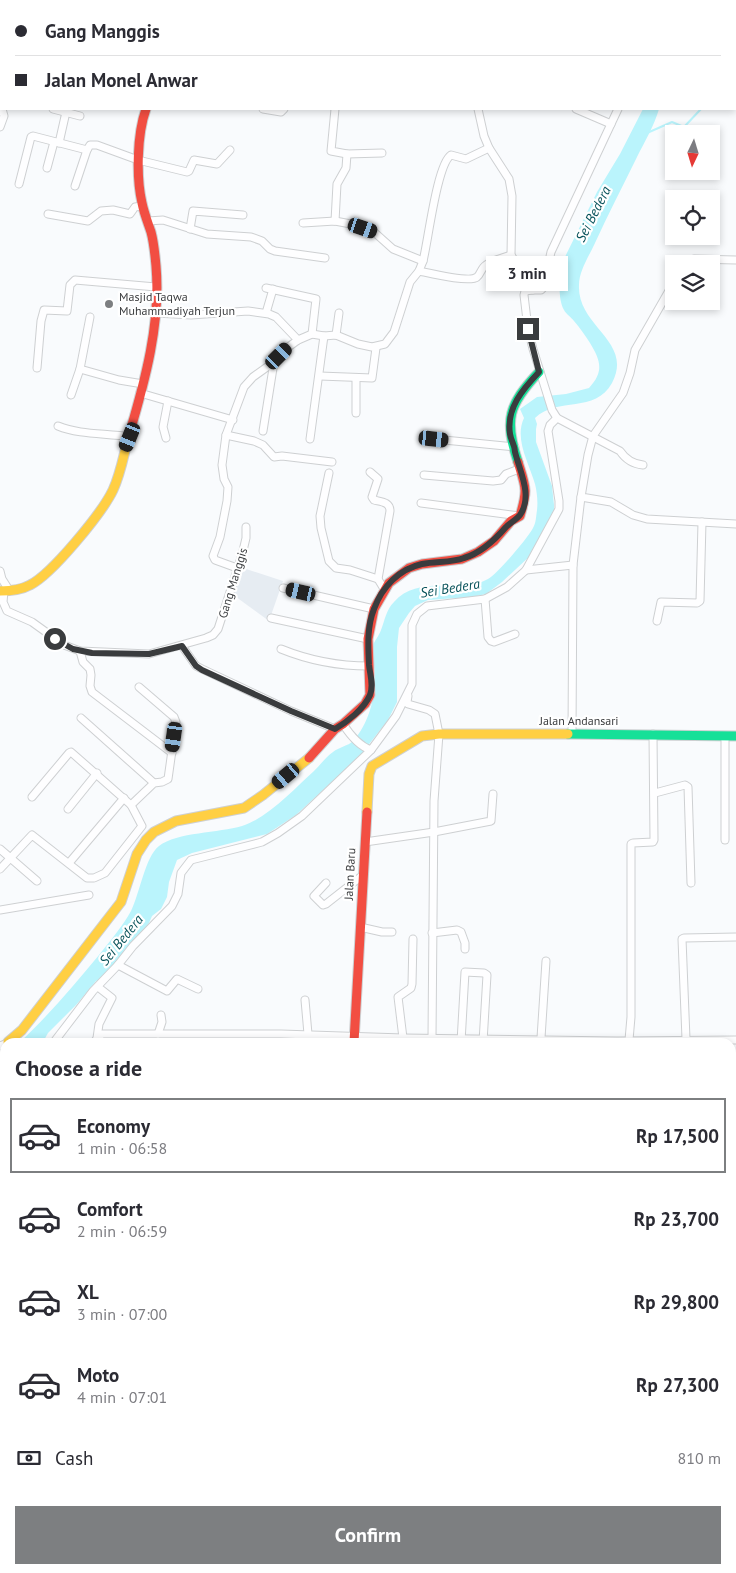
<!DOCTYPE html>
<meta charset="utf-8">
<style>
body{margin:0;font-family:"PT Sans",sans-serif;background:#f2f2f3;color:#2b2b33;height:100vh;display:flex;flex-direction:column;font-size:19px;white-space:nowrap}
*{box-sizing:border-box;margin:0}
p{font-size:16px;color:#7c7c81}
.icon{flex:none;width:28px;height:28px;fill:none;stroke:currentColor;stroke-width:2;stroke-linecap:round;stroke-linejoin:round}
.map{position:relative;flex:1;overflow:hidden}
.details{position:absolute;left:0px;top:1038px;width:736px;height:536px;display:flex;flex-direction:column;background:#fff;border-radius:15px 15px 0 0;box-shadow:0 2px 8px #0003}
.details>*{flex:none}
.top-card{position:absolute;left:0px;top:0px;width:736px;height:110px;box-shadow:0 2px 8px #0003;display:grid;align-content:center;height:110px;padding:0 15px;background:#fff}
.needle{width:32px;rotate:184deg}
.controls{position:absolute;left:665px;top:125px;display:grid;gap:10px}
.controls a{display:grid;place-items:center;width:55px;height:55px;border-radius:0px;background:#fff;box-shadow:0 2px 8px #0003;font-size:25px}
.end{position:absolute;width:22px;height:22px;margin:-11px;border:6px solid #3a3c3e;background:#fff;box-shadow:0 0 0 2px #fff}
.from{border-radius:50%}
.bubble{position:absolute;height:35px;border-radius:0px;background:#fff;box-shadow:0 2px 8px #0003;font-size:16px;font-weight:800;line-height:35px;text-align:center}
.car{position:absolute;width:15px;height:30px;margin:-15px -8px;border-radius:6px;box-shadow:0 0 4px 1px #0007;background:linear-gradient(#222 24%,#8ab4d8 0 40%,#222 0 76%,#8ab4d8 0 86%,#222 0)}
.top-card b{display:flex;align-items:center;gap:18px;height:48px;font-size:19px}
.top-card b+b{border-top:1px solid #e1e1e2}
.top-card i{width:12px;height:12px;background:#2b2b33}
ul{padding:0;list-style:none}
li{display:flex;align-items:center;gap:15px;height:75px;margin:0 10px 8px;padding:0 5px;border:2px solid transparent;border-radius:0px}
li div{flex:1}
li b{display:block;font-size:19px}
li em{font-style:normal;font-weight:800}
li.current{border-color:#7d7f81}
li>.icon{width:45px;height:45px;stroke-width:1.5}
h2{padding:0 15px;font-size:22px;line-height:60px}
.pay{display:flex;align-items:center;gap:12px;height:55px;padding:0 15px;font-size:19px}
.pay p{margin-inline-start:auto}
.cta{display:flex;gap:10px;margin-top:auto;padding:10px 15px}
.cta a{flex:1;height:58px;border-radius:0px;background:#7d7f81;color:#fff;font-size:20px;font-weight:800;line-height:58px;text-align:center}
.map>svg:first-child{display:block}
</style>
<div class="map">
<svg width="736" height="1573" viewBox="0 0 736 1573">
<rect width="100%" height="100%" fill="#f9fbfd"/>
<polygon fill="#e6ecf2" points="240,567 283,581 269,621 232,594"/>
<g fill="#baf4fc">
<path d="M643 109H659C654 126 645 141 637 157 623 186 608 214 595 243 589 256 579 271 579 285 577 327 634 341 612 383 595 414 558 396 535 418L537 424 536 429V442L552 486 554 505V514L530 556 502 582 486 594 472 597 428 600 415 606 409 613 399 628 397 647V702L388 720 359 757 296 815 267 834 192 853 177 860 169 882 167 897 161 909 152 916 149 923 137 939 106 977 96 981 77 1004 48 1033 43 1042H20C48 1016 74 985 99 955 110 941 122 927 131 911 140 893 145 857 159 846 177 832 219 833 242 826 268 818 294 789 314 771 320 765 326 757 333 752 339 747 348 746 353 741 368 725 375 699 375 678 375 668 372 656 373 646 374 641 379 636 381 630 385 620 386 610 394 602 418 574 461 594 488 579 498 573 527 539 533 528 536 523 536 517 537 510 538 502 537 492 535 484 529 463 514 439 524 418L520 409 537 397 566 394 589 388C604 372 601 361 590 343 585 335 580 328 574 321 571 317 566 314 564 310 557 297 560 277 562 263L597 192 620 154Z"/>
<polygon points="5,1053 5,1075 0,1078 0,1055"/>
</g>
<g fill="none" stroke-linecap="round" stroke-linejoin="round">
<g stroke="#baf4fc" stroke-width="2">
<polyline points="735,71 736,70"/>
<polyline points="647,133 672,122 684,127 701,109"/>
</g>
<defs>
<g id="street">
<polyline points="64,0 91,1"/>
<polyline points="228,0 234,1"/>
<polyline points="633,0 633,1"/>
<polyline points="279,1 279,0"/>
<polyline points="401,1 401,0"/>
<polyline points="467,1 467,0"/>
<polyline points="53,109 80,116"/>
<polyline points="263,109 281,112 284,109"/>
<polyline points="335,109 331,151 347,154 382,153"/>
<path d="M478 109 484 136 489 148 509 179 512 196 511 255 533 290 525 291 524 295 528 329 533 349 552 410 557 418 620 451C626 460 633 464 643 465"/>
<polyline points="576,109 611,124"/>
<polyline points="0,127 4,116 2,109"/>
<polyline points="59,143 66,112"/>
<polyline points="47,168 54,142"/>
<polyline points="19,184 31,137 33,136 87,150 90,145 97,145 138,160 187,172 189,171 194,160 217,164 230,150"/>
<polyline points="75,186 87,150"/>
<polyline points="48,214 88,221 101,211 113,210 130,214 135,207 142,206"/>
<polyline points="148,221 163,220 207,234 251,237 262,241 270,249 275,251 325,258"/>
<polyline points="335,221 337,184 346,168 347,154"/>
<polyline points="303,223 335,221 356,225 374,232 393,249 423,261"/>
<polyline points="190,229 193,211 243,215"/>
<polyline points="685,264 694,259 736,260"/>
<path d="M419 271C429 273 470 283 477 277 481 274 481 268 486 265 492 260 503 258 511 255"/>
<polyline points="674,282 635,350 630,373 623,393 593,436 588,455 581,497 611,502 633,515 647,519 736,524"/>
<polyline points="266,288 316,299 312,334"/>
<polyline points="533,290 541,290 543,288 551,252 618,109"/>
<polyline points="156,313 191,315 248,311 269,314 276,317 298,340"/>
<polyline points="266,313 273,289"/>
<polyline points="90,317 80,369 119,380 143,384"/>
<polyline points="336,335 339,313"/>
<path d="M324 336 336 335 358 344 372 347 385 344 394 332 410 282 419 271 423 261C428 242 437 164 451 155L466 159 489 148"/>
<polyline points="37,368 41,321 44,310 67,311 70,285 75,280 156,287"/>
<polyline points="320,376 372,378 376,348"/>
<polyline points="356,379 356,413"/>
<polyline points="140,393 233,420"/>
<polyline points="71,395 80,369"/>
<path d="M58 426C80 435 106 433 130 437"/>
<polyline points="263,431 274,362"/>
<polyline points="226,435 254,441 263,445 274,457 282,456 332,462"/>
<polyline points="166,438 163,427 168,401"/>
<polyline points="434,439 515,447"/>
<path d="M370 472 378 479 372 497 374 500C382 502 390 502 390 511L378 579 384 589"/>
<polyline points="329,473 320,516 321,528 329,561 336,568 350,570 378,579"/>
<polyline points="424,475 493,481 501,480 506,474 519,469"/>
<polyline points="421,503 520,516"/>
<polyline points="237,568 215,560 213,556 220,537 227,501 228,487 224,479 222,465 226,435 244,387 253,377 274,362 287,348 298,340 312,334 324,336 310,439"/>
<polyline points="526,570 573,565"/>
<polyline points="0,571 2,579 9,590"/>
<polyline points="283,588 374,609"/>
<polyline points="4,591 3,602 7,611 32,622 64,645 80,651 149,654 206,638 213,635 218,629 242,555 246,538 246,527"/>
<polyline points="485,599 488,637 491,641 494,642 515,634"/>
<polyline points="271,618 368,639"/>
<polyline points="657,621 661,602 697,603 700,601 702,522"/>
<polyline points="182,646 196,666 202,669 291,711 335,729"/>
<path d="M281 649C308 660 340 666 369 666"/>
<polyline points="80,651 83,662 90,669 91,675 90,686 92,692 172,753"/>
<polyline points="408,696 407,702 408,704 429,710 435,714 439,734 434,801 432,1038"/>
<polyline points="81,718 154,783"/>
<path d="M343 724C350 735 359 746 371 750"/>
<polyline points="572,734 573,565 581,497"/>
<polyline points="725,736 725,840"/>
<polyline points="655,793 685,785 688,787 691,883"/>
<polyline points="131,805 154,783 162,782 168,779 176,722 174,717 139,687"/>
<polyline points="68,809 97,773"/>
<polyline points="365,842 434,832 491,821 493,794"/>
<polyline points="0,849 37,881"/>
<polyline points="69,863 124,798"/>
<polyline points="0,869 32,835 87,878 94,878 105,873 142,826 131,805 71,752 69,753 32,797"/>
<polyline points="326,883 314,896 323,905 326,904 363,875"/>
<polyline points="0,910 89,895"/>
<polyline points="360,927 382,932 392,932"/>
<polyline points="432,933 457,930 461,932 465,943 465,949"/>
<polyline points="118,965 167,991 177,979 198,989"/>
<polyline points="305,1000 308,1034"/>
<polyline points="158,1034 162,1022 161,1015"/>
<polyline points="97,1038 99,1024 112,998 98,987"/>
<polyline points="403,1038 398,997 411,988 412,984 413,939"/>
<polyline points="541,1038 546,961"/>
<polyline points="686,1039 682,939 684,938 736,937"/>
<polyline points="629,1040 631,1017 631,844 633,843 653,842 654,840 653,734"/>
<polyline points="54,1042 93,991 118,965 133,946 172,906 178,894 181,873 191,860 262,842 278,833 302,816 371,750 396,716 412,684 412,625 417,614 427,606 485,599 507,587 526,570 559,509 559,501 548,431 550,425 557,418"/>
<polyline points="94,1042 102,1034 281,1034 403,1038 617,1041 736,1040"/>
<polyline points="461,1042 465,972 484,973 487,975 483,1042"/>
<polyline points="0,1046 5,1044"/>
<polyline points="0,1081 5,1079"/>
<polyline points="0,1150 5,1146"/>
<polyline points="289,1573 290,1569"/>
</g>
<g id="fast">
<path d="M518 462C504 420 508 405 539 372"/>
<polyline points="568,734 736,736"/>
<polyline points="401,1569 409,1573"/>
</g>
<g id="slow">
<path d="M0 591C10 591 21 590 30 585 52 574 102 513 113 490 121 473 124 453 129 435"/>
<polyline points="367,812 369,774 372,766 422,736 439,734 568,734"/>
<polyline points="8,1042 22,1030 121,902 137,854 146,840 154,832 176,821 244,808 263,795 309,758"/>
<polyline points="0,1241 5,1246"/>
</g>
<g id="jam">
<polyline points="182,0 182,1"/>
<path d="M129 435C145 381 161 323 156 266 155 255 154 243 151 232 148 223 144 213 142 203 136 177 137 134 146 109"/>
<path d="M309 758 335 729 343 724 365 704 370 695 368 639 374 609 389 583 409 568 422 564 462 559 478 552 494 541 511 521 520 516C528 489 526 488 518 462"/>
<polyline points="354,1042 367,812"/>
</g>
</defs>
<use href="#street" stroke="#ced0d2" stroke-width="9"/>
<use href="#fast" stroke="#ced0d2" stroke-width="11"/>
<use href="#slow" stroke="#ced0d2" stroke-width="11"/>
<use href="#jam" stroke="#ced0d2" stroke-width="11"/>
<use href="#street" stroke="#fefeff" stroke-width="7"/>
<use href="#fast" stroke="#16e098" stroke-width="9"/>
<use href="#slow" stroke="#ffcf43" stroke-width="9"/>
<use href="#jam" stroke="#f24e42" stroke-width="9"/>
</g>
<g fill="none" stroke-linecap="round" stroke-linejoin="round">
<path stroke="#3a3c3e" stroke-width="6" d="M55 639 73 649 92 653 149 654 182 646 196 666 202 670 291 711 335 729C347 722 364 709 370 695 374 685 370 675 369 665 368 646 367 626 374 609 382 587 399 569 422 564 436 561 451 563 464 558 481 553 494 541 506 527 510 523 517 519 520 515 533 496 520 472 515 452 515 445 511 441 510 434 506 408 523 389 539 372L528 329"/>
</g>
<circle fill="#7d7f81" stroke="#fff" stroke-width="2" cx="109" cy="304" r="5"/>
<g text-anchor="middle" stroke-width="4.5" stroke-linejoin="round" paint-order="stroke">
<g font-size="12" fill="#3a3c3e" stroke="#fff" text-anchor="start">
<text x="119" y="301">Masjid Taqwa<tspan x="119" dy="14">Muhammadiyah Terjun</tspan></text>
</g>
<g font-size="12" fill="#3a3c3e" stroke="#fff">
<text transform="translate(233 583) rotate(-73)" y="4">Gang Manggis</text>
<text x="579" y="725">Jalan Andansari</text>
<text transform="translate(350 874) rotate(-87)" y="4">Jalan Baru</text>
</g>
<g font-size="14" font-style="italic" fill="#09535b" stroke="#fff">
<text transform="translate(593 214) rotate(-63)" y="5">Sei Bedera</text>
<text transform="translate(450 588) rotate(-9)" y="5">Sei Bedera</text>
<text transform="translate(121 940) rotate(-51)" y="5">Sei Bedera</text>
</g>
</g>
</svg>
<div class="controls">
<a><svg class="needle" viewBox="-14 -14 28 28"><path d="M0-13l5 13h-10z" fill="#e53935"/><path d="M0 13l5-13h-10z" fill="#7c7c81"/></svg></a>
<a><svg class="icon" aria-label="locate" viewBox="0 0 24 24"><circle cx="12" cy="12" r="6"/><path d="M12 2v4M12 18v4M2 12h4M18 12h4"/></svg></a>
<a><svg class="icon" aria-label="layers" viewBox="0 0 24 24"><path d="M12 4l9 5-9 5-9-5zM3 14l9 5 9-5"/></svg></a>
</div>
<i class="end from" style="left:55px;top:639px"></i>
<i class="end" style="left:528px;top:329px"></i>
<div class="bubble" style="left:486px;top:256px;width:82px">3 min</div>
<i class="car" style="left:363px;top:228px;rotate:109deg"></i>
<i class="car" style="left:279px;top:356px;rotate:45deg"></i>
<i class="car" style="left:130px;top:437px;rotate:202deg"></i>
<i class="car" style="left:434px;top:439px;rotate:96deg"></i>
<i class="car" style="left:301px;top:592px;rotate:283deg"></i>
<i class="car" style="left:174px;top:737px;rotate:188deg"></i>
<i class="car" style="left:286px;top:776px;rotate:230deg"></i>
<div class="top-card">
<b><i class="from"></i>Gang Manggis</b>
<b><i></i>Jalan Monel Anwar</b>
</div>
<section class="details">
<h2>Choose a ride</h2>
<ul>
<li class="current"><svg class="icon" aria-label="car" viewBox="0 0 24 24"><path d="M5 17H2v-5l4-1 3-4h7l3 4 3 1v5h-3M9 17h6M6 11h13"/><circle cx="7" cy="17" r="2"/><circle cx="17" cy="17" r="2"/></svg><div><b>Economy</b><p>1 min · 06:58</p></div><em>Rp 17,500</em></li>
<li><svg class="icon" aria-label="car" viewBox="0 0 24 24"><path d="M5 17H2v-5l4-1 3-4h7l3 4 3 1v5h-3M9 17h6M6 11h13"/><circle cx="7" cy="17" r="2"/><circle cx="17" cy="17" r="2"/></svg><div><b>Comfort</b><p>2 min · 06:59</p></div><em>Rp 23,700</em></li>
<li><svg class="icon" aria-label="car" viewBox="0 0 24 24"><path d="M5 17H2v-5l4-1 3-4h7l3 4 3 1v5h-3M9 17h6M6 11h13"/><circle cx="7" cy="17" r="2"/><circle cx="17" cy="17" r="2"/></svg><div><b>XL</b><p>3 min · 07:00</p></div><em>Rp 29,800</em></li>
<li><svg class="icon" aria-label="car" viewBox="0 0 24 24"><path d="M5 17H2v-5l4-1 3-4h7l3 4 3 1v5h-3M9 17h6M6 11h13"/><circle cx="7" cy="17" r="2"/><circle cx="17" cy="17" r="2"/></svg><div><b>Moto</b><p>4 min · 07:01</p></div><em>Rp 27,300</em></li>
</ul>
<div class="pay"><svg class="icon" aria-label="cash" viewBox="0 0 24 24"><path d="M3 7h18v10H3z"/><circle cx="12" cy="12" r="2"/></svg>Cash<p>810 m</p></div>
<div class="cta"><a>Confirm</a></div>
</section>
</div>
